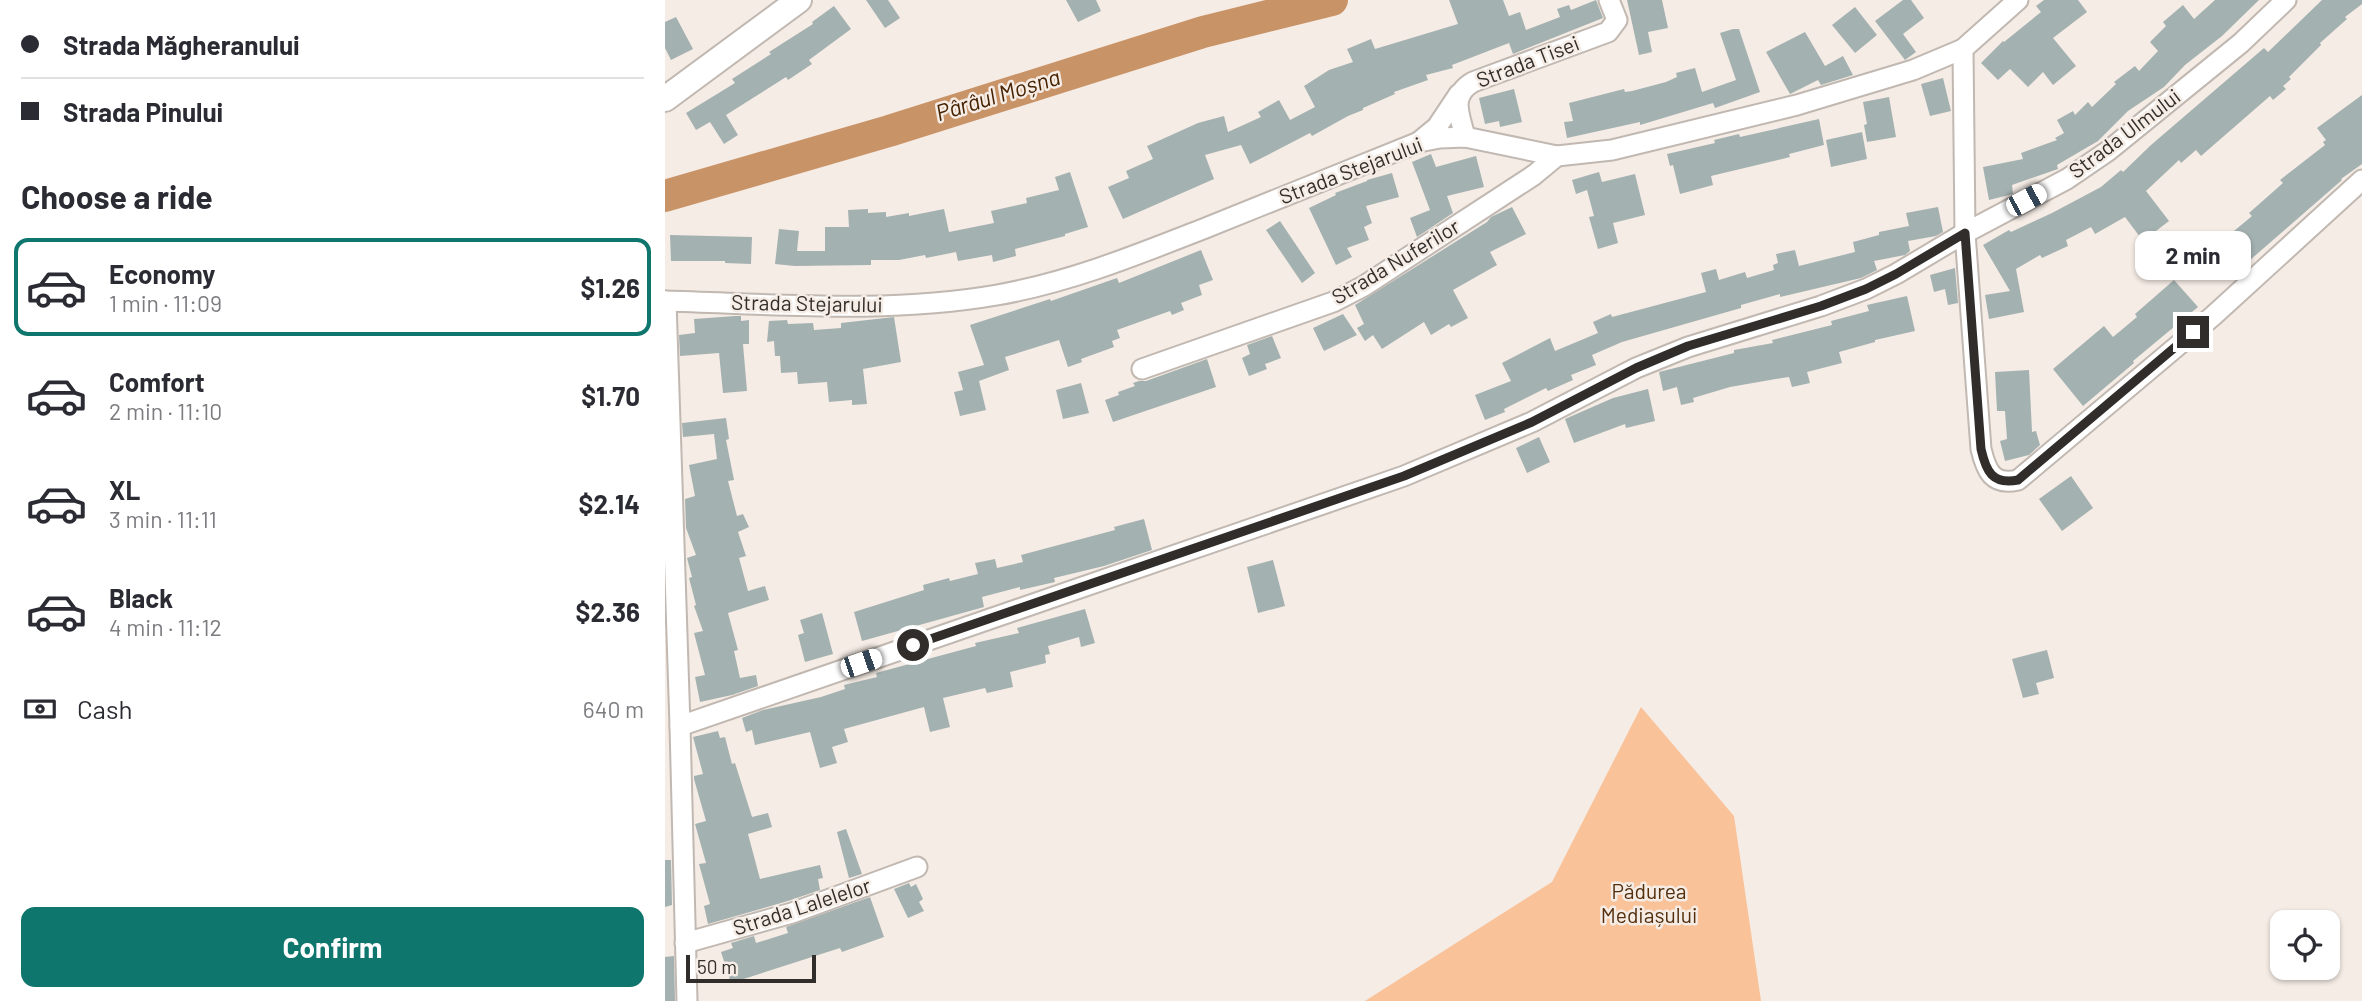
<!DOCTYPE html>
<meta charset="utf-8">
<style>
body{margin:0;font-family:Barlow,sans-serif;background:#f7f7f7;color:#2b2b33;height:100vh;display:flex;flex-direction:column;font-size:26px;white-space:nowrap}
*{box-sizing:border-box;margin:0}
p{font-size:23px;color:#7c7c81}
.icon{flex:none;width:38px;height:38px;fill:none;stroke:currentColor;stroke-width:2;stroke-linecap:round;stroke-linejoin:round}
.map{position:relative;flex:1;overflow:hidden}
.drawer{display:flex;flex-direction:column;background:#fff;width:665px}
.drawer>*{flex:none}
.banner{display:grid;align-content:center;height:154px;padding:0 21px;background:#fff}
.fabs{position:absolute;left:1605px;top:910px;display:grid;gap:14px}
.fabs a{display:grid;place-items:center;width:70px;height:70px;border-radius:14px;background:#fff;box-shadow:0 2px 5px #0004;font-size:35px}
.scale{position:absolute;left:21px;bottom:18px;width:130px;box-sizing:border-box;padding-left:7px;border:4px solid #312d2a;border-top:0;font-size:19px;line-height:24px;white-space:nowrap;color:#312d2a;-webkit-text-stroke:5px #f5ece5;paint-order:stroke}
.end{position:absolute;width:32px;height:32px;margin:-16px;border:9px solid #312d2a;background:#fff;box-shadow:0 0 0 4px #fff}
.from{border-radius:50%}
.bubble{position:absolute;height:49px;border-radius:14px;background:#fff;box-shadow:0 2px 5px #0004;font-size:23px;font-weight:700;line-height:49px;text-align:center}
.car{position:absolute;width:21px;height:42px;margin:-21px -10px;border-radius:9px;box-shadow:0 0 5px 2px #0007;background:linear-gradient(#fff 24%,#345 0 40%,#fff 0 76%,#345 0 86%,#fff 0)}
.banner b{display:flex;align-items:center;gap:24px;height:66px;font-size:26px}
.banner b+b{border-top:2px solid #e1e1e2}
.banner i{width:18px;height:18px;background:#2b2b33}
ul{padding:0;list-style:none}
li{display:flex;align-items:center;gap:21px;height:98px;margin:0 14px 10px;padding:0 7px;border:4px solid transparent;border-radius:14px}
li div{flex:1}
li b{display:block;font-size:26px}
li em{font-style:normal;font-weight:700}
li.selected{border-color:#0f766e}
li>.icon{width:63px;height:63px;stroke-width:1.5}
h2{padding:0 21px;font-size:32px;line-height:84px}
.pay{display:flex;align-items:center;gap:18px;height:77px;padding:0 21px;font-size:26px}
.pay p{margin-inline-start:auto}
.cta{display:flex;gap:14px;margin-top:auto;padding:14px 21px}
.cta a{flex:1;height:80px;border-radius:14px;background:#0f766e;color:#fff;font-size:28px;font-weight:700;line-height:80px;text-align:center}
main{display:flex;flex:1;min-height:0}
.map>svg:first-child{display:block}
</style>
<main>
<section class="drawer">
<div class="banner">
<b><i class="from"></i>Strada Măgheranului</b>
<b><i></i>Strada Pinului</b>
</div>
<h2>Choose a ride</h2>
<ul>
<li class="selected"><svg class="icon" aria-label="car" viewBox="0 0 24 24"><path d="M5 17H2v-5l4-1 3-4h7l3 4 3 1v5h-3M9 17h6M6 11h13"/><circle cx="7" cy="17" r="2"/><circle cx="17" cy="17" r="2"/></svg><div><b>Economy</b><p>1 min · 11:09</p></div><em>$1.26</em></li>
<li><svg class="icon" aria-label="car" viewBox="0 0 24 24"><path d="M5 17H2v-5l4-1 3-4h7l3 4 3 1v5h-3M9 17h6M6 11h13"/><circle cx="7" cy="17" r="2"/><circle cx="17" cy="17" r="2"/></svg><div><b>Comfort</b><p>2 min · 11:10</p></div><em>$1.70</em></li>
<li><svg class="icon" aria-label="car" viewBox="0 0 24 24"><path d="M5 17H2v-5l4-1 3-4h7l3 4 3 1v5h-3M9 17h6M6 11h13"/><circle cx="7" cy="17" r="2"/><circle cx="17" cy="17" r="2"/></svg><div><b>XL</b><p>3 min · 11:11</p></div><em>$2.14</em></li>
<li><svg class="icon" aria-label="car" viewBox="0 0 24 24"><path d="M5 17H2v-5l4-1 3-4h7l3 4 3 1v5h-3M9 17h6M6 11h13"/><circle cx="7" cy="17" r="2"/><circle cx="17" cy="17" r="2"/></svg><div><b>Black</b><p>4 min · 11:12</p></div><em>$2.36</em></li>
</ul>
<div class="pay"><svg class="icon" aria-label="cash" viewBox="0 0 24 24"><path d="M3 7h18v10H3z"/><circle cx="12" cy="12" r="2"/></svg>Cash<p>640 m</p></div>
<div class="cta"><a>Confirm</a></div>
</section>
<div class="map">
<svg width="1697" height="1001" viewBox="0 0 1697 1001">
<rect width="100%" height="100%" fill="#f5ece5"/>
<polygon fill="#f9c299" points="976,707 1069,816 1096,1001 700,1001 887,882"/>
<g fill="none" stroke-linecap="round" stroke-linejoin="round">
<polyline stroke="#c99368" stroke-width="32" points="0,196 224,131 538,32 667,0"/>
</g>
<g fill="#a4b1b1">
<polygon points="201,0 223,0 235,18 220,28"/>
<polygon points="401,0 431,0 436,11 413,22"/>
<polygon points="784,0 838,0 844,16 855,12 861,30 895,17 892,9 904,5 906,10 931,0 938,18 848,54 844,43 787,65 788,68 761,75 763,80 729,92 730,94 698,108 698,110 683,116 647,136 645,133 585,164 576,145 540,155 549,179 458,219 443,187 464,178 461,171 488,159 482,146 533,123 559,116 563,132 596,117 593,112 614,100 625,120 650,107 639,86 664,70 688,62 682,49 706,39 710,49 793,24"/>
<polygon points="962,0 997,0 1003,28 983,32 987,52 974,55"/>
<polygon points="1238,0 1246,0 1259,18 1238,34 1251,52 1240,60 1210,21"/>
<polygon points="1379,0 1413,0 1422,12 1388,38 1411,66 1388,85 1378,72 1363,87 1345,69 1333,80 1316,63 1338,41 1339,42 1376,12 1371,6"/>
<polygon points="1550,0 1594,0 1557,36 1520,65 1499,87 1463,111 1433,141 1392,165 1393,169 1347,185 1348,194 1324,200 1318,167 1358,159 1356,153 1392,140 1390,138 1399,133 1392,120 1408,111 1410,115 1423,102 1427,107 1451,84 1449,82 1470,66 1474,71 1493,51 1485,42 1501,26 1498,22 1518,5 1529,19"/>
<polygon points="1657,0 1697,0 1697,4 1680,17 1682,19 1655,43 1656,45 1624,77 1626,79 1618,86 1621,89 1608,100 1605,96 1536,156 1531,150 1516,163 1514,160 1481,191 1504,221 1478,241 1460,217 1430,234 1426,227 1401,240 1403,246 1377,258 1375,255 1351,269 1359,312 1324,319 1320,295 1345,291 1318,245 1344,230 1346,232 1387,213 1436,187 1456,170 1458,172 1486,145 1599,48 1603,52"/>
<polygon points="169,6 186,29 144,60 147,64 123,80 121,77 61,115 73,135 59,144 45,122 31,130 21,113 70,83 67,79 106,54 104,52 148,24 147,22"/>
<polygon points="1190,7 1212,35 1190,53 1167,25"/>
<polygon points="11,17 28,49 6,60 0,48 0,22"/>
<polygon points="1068,29 1074,29 1095,92 1050,108 1048,103 975,125 975,122 902,138 899,122 908,121 904,103 959,89 960,92 967,91 1001,82 1012,77 1011,73 1030,68 1037,92 1071,80 1055,33"/>
<polygon points="1140,32 1160,66 1178,56 1188,75 1156,85 1153,80 1125,94 1101,52"/>
<polygon points="1278,78 1286,111 1265,116 1256,84"/>
<polygon points="849,89 857,122 835,127 834,121 820,124 814,98"/>
<polygon points="1697,95 1697,164 1676,179 1677,180 1569,274 1558,260 1566,253 1557,241 1587,216 1584,213 1618,183 1615,180 1660,145 1658,142 1661,140 1652,128"/>
<polygon points="1224,97 1231,137 1202,142 1199,125 1202,124 1198,102"/>
<polygon points="1154,119 1159,145 1124,154 1125,157 1046,176 1048,185 1015,194 1008,165 1005,166 1002,154 1050,143 1049,140 1074,134 1075,137"/>
<polygon points="1197,132 1202,159 1166,167 1161,140"/>
<polygon points="766,154 771,167 811,156 819,187 782,196 788,213 752,237 745,218 765,210 747,162"/>
<polygon points="405,172 423,227 400,234 400,236 350,249 351,256 328,262 327,255 293,261 291,252 261,258 260,255 234,260 206,260 206,265 130,266 110,264 114,229 134,231 132,251 160,251 160,227 184,227 183,210 203,209 203,213 221,212 221,217 244,213 244,216 279,209 284,232 329,223 326,211 362,203 361,198 394,190 390,177"/>
<polygon points="934,172 937,182 970,174 980,215 948,223 953,243 933,249 924,217 929,216 922,190 911,194 907,180"/>
<polygon points="727,173 734,197 701,206 707,223 699,227 704,240 682,248 687,257 671,265 644,208 671,195 670,193 702,181 702,180"/>
<polygon points="847,207 861,234 825,252 832,265 788,290 803,318 786,327 784,324 766,335 759,322 717,349 708,335 700,341 692,328 699,324 690,305 822,222 826,217"/>
<polygon points="1273,207 1278,232 1271,236 1243,241 1245,251 1240,255 1209,261 1212,270 1196,278 1115,297 1115,294 1076,305 1076,308 957,342 927,355 931,365 906,375 908,380 883,391 881,388 839,409 840,412 820,420 810,395 846,381 837,363 885,338 890,351 933,333 928,322 946,314 947,317 1041,292 1036,273 1051,269 1054,280 1080,272 1082,278 1109,270 1108,265 1113,263 1111,254 1130,250 1134,266 1190,252 1188,242 1214,235 1214,232 1244,226 1241,213"/>
<polygon points="615,221 650,273 637,283 601,230"/>
<polygon points="5,235 87,237 86,264 60,263 60,261 6,261"/>
<polygon points="536,250 548,280 534,285 537,295 516,303 519,310 507,315 505,311 452,330 455,338 447,341 449,347 416,359 417,362 403,367 394,340 340,357 344,370 314,381 321,410 295,416 289,392 298,390 293,372 319,365 305,325 385,299 386,301 452,278 454,283"/>
<polygon points="1290,268 1293,303 1283,305 1280,289 1269,292 1265,275"/>
<polygon points="1509,280 1533,307 1468,361 1469,363 1418,406 1388,369 1439,326 1448,337 1472,317 1470,314"/>
<polygon points="1242,296 1250,331 1210,340 1210,342 1174,352 1177,363 1142,372 1145,383 1127,387 1124,377 1117,378 1065,387 1028,398 1029,402 1016,405 1012,387 998,391 994,372 1069,353 1069,350 1108,343 1107,340 1167,325 1166,321 1204,311 1202,305"/>
<polygon points="678,314 692,335 659,351 648,328"/>
<polygon points="70,316 76,316 76,321 84,320 84,344 78,344 82,391 58,393 54,353 15,356 14,335 30,333 29,319"/>
<polygon points="229,317 236,362 198,369 202,404 187,405 187,400 164,402 162,382 133,384 132,372 116,373 115,356 110,356 109,341 102,342 104,321 122,320 123,324 148,323 149,330 176,328 176,323"/>
<polygon points="607,336 616,358 600,364 602,369 584,376 577,358 585,354 582,345"/>
<polygon points="542,359 551,387 448,422 440,400 454,395 453,392 470,386 468,383 474,381 481,381"/>
<polygon points="1364,370 1367,432 1371,431 1375,445 1364,455 1340,461 1335,441 1342,439 1340,411 1332,411 1330,372"/>
<polygon points="416,383 424,413 398,419 391,390"/>
<polygon points="983,389 990,421 961,428 960,424 909,443 900,419 948,398"/>
<polygon points="61,418 64,439 61,440 69,480 63,481 72,516 78,514 84,527 73,532 81,556 74,558 83,591 100,586 104,600 63,613 73,650 69,651 75,678 91,675 93,686 67,695 35,702 30,677 40,675 29,633 38,631 29,606 31,605 24,578 27,577 22,558 31,555 21,528 20,499 30,496 24,465 52,459 49,434 18,437 17,423"/>
<polygon points="874,437 885,462 862,473 851,448"/>
<polygon points="1406,476 1428,508 1397,531 1374,499"/>
<polygon points="479,519 487,550 439,566 389,578 390,582 355,590 355,587 317,597 319,607 197,641 189,612 259,590 258,585 284,578 285,581 313,574 310,563 330,559 332,568 358,562 356,555 450,530 449,527"/>
<polygon points="608,560 620,606 593,613 582,567"/>
<polygon points="420,609 430,643 416,647 414,637 383,646 385,654 380,655 381,663 345,672 348,687 322,693 320,688 278,698 285,727 265,732 259,707 179,729 183,742 167,747 172,763 155,768 145,732 90,745 87,730 81,732 77,718 98,710 156,697 180,689 179,685 212,677 211,673 311,646 310,643 354,633 352,628"/>
<polygon points="157,613 168,654 140,662 133,635 139,633 135,620"/>
<polygon points="1382,650 1389,678 1371,683 1374,694 1358,698 1347,659"/>
<polygon points="53,731 55,738 60,737 67,764 70,763 87,817 103,813 107,827 83,834 95,879 155,865 158,878 153,879 155,890 123,901 43,924 39,906 45,904 34,864 41,863 30,824 41,821 29,779 29,776 38,774 28,737"/>
<polygon points="181,829 197,874 184,878 172,832"/>
<polygon points="0,860 6,860 7,905 0,907"/>
<polygon points="244,883 246,887 251,884 258,899 254,902 259,911 243,918 229,889"/>
<polygon points="205,897 219,937 177,952 175,948 66,983 56,952 68,948 66,943 89,936 91,943 123,933 121,927"/>
<polygon points="9,956 10,1001 0,1001 0,957"/>
</g>
<g fill="none" stroke-linecap="round" stroke-linejoin="round">
<defs>
<g id="minor">
<path d="M1298 49 1300 233 1316 449C1321 470 1327 486 1353 480L1548 316 1697 180"/>
<path d="M800 137C795 115 784 96 808 82L943 32 952 20 944 0"/>
<polyline points="755,141 772,127 794,94"/>
<path d="M0 301C110 304 223 314 332 295 406 282 474 254 543 227 614 199 684 170 754 142L775 138 800 137 892 156 947 150 1132 105 1248 70 1298 49 1353 0"/>
<polyline points="1,301 15,726 22,1001"/>
<polyline points="477,369 668,302 699,286 869,175 892,156"/>
<polyline points="15,726 739,476 867,422 971,368 1023,347 1156,306 1201,289 1231,274 1300,233 1402,179 1443,151 1576,43 1621,0"/>
<polyline points="20,943 127,913 252,867"/>
</g>
<polyline id="major" points="0,99 134,0"/>
</defs>
<use href="#minor" stroke="#c1b8b1" stroke-width="23"/>
<use href="#major" stroke="#c1b8b1" stroke-width="28"/>
<use href="#minor" stroke="#fff" stroke-width="19"/>
<use href="#major" stroke="#fff" stroke-width="24"/>
</g>
<g fill="none" stroke-linecap="round" stroke-linejoin="round">
<path stroke="#312d2a" stroke-width="9" d="M248 645 739 476 867 422 971 368 1023 346 1156 306 1201 289 1231 274 1300 233 1316 449C1321 471 1327 485 1353 480L1528 332"/>
</g>
<g text-anchor="middle" stroke-width="5" stroke-linejoin="round" paint-order="stroke">
<g font-size="21" fill="#312d2a" stroke="#f5ece5">
<text transform="translate(863 62) rotate(-21)" y="7">Strada Tisei</text>
<text transform="translate(1460 134) rotate(-37)" y="7">Strada Ulmului</text>
<text transform="translate(686 171) rotate(-21)" y="7">Strada Stejarului</text>
<text transform="translate(731 262) rotate(-31)" y="7">Strada Nuferilor</text>
<text transform="translate(142 304) rotate(1)" y="7">Strada Stejarului</text>
<text transform="translate(137 907) rotate(-18)" y="7">Strada Lalelelor</text>
</g>
<g font-size="21" fill="#532f0d" stroke="#f5ece5">
<text x="984" y="899">Pădurea<tspan x="984" dy="24">Mediașului</tspan></text>
</g>
<g font-size="23" font-style="italic" fill="#462200" stroke="#f5ece5">
<text transform="translate(333 95) rotate(-17)" y="8">Pârâul Moșna</text>
</g>
</g>
</svg>
<div class="fabs">
<a><svg class="icon" aria-label="locate" viewBox="0 0 24 24"><circle cx="12" cy="12" r="6"/><path d="M12 2v4M12 18v4M2 12h4M18 12h4"/></svg></a>
</div>
<div class="scale">50 m</div>
<i class="end from" style="left:248px;top:645px"></i>
<i class="end" style="left:1528px;top:332px"></i>
<div class="bubble" style="left:1470px;top:231px;width:116px">2 min</div>
<i class="car" style="left:1361px;top:200px;rotate:62deg"></i>
<i class="car" style="left:196px;top:663px;rotate:71deg"></i>
</div>
</main>
